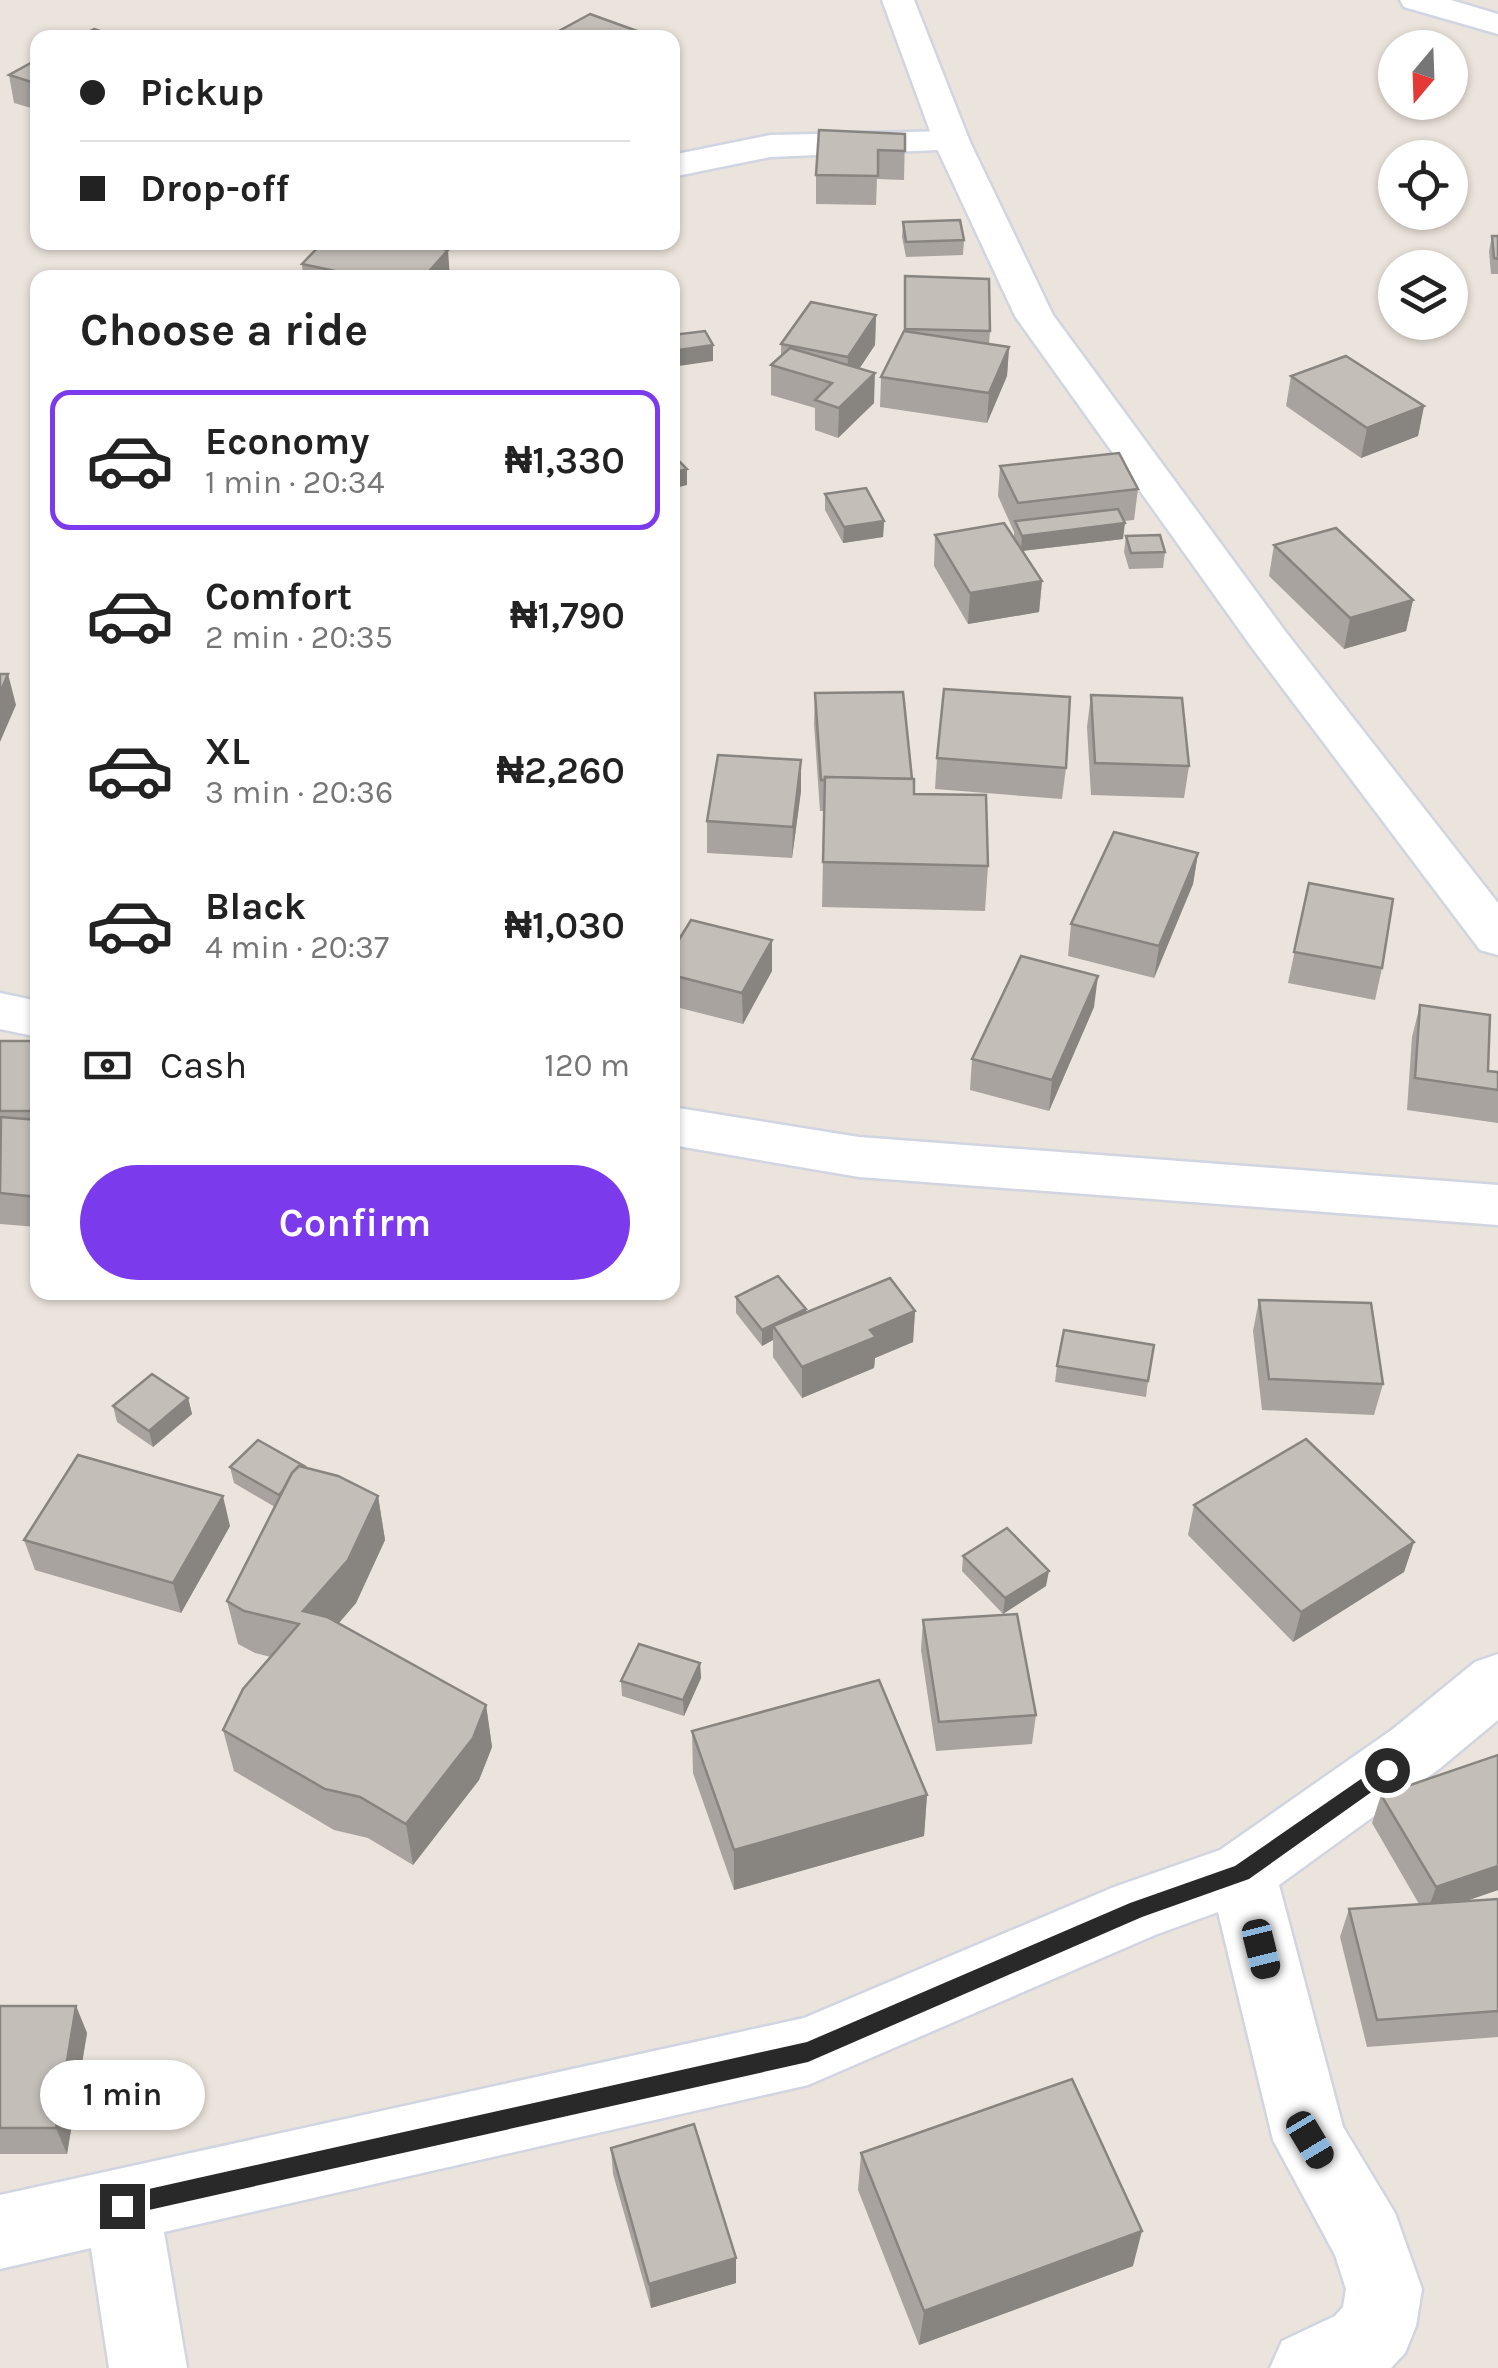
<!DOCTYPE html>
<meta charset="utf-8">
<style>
body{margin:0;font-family:Karla,sans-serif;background:#f6f6f6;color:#222;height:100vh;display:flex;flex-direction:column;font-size:38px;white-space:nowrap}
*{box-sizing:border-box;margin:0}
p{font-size:32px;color:#767676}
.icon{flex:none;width:55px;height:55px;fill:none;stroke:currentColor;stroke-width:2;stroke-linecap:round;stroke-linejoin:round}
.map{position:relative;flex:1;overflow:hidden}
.panel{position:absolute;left:30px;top:270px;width:650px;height:1030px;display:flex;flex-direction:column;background:#fff;border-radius:20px;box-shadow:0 2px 8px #0004}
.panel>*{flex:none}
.top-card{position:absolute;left:30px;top:30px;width:650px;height:220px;border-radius:20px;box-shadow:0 2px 8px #0004;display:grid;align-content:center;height:220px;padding:0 50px;background:#fff}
.needle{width:65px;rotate:199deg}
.fabs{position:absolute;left:1378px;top:30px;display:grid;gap:20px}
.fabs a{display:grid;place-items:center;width:90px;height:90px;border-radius:50%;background:#fff;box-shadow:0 2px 8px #0004;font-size:50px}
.end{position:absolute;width:45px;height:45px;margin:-22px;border:12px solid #292929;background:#fff;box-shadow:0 0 0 5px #fff}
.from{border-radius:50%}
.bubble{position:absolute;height:70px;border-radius:35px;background:#fff;box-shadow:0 2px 8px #0004;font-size:32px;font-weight:600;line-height:70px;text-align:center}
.car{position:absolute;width:30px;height:60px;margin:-30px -15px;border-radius:12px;box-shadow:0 0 8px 2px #0007;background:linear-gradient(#222 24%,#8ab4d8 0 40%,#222 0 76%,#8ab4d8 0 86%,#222 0)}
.top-card b{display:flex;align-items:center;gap:35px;height:95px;font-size:38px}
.top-card b+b{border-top:2px solid #e0e0e0}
.top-card i{width:25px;height:25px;background:#222}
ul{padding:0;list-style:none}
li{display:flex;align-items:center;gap:30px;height:140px;margin:0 20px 15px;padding:0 30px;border:5px solid transparent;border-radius:20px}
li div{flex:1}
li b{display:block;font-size:38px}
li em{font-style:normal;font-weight:600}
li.selected{border-color:#7c3aed}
li>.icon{width:90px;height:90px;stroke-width:1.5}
h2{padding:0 50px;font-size:45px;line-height:120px}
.pay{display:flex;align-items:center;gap:25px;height:110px;padding:0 50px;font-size:38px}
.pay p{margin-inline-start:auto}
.cta{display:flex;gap:20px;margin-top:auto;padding:20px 50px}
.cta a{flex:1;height:115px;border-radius:60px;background:#7c3aed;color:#fff;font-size:40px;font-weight:600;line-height:115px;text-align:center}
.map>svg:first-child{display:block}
</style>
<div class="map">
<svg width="1498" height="2368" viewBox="0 0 1498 2368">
<rect width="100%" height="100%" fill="#ebe4dc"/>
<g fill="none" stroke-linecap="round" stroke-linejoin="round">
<defs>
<g id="street">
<polygon points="1400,0 1451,0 1498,14 1498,34 1404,7"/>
<polygon points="952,131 964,135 970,142 964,149 770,157 672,177 672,155 770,135"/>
<polygon points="1498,1654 1498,1720 1439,1769 1279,1885 1343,2127 1395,2213 1422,2289 1416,2326 1405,2353 1391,2368 1270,2368 1282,2341 1335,2316 1343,2307 1346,2289 1335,2255 1273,2140 1218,1912 1155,1935 808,2085 164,2232 187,2368 109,2368 91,2248 0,2269 0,2195 804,2018 1114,1887 1220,1850 1393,1729 1475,1662"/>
</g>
<g id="secondary">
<polygon points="882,0 914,0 970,142 1053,315 1285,631 1498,903 1498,955 1480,950 1253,649 1015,316 934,142"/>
<polygon points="0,993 38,1001 38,1037 0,1029"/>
<polygon points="672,1107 859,1137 1498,1185 1498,1225 859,1177 672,1145"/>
</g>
</defs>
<use href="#street" stroke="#d1d4e1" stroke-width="5"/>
<use href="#secondary" stroke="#d1d4e1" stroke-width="5"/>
<use href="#street" fill="#fff" fill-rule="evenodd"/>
<use href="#secondary" fill="#fff" fill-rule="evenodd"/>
</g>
<g fill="#a8a39e">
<polygon points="38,59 38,110 14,103 9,75"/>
<polygon points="905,134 904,180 877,179 876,205 816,204 816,175"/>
<polygon points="903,222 964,240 963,255 906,257 902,237"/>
<polygon points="1492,236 1498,236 1498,274 1491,274 1489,251"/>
<polygon points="302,264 450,278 303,278"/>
<polygon points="905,276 990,331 989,344 1009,347 1007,376 987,423 880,407 881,377 904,331"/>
<polygon points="876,315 875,345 859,369 874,403 838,438 815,430 815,408 771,395 771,365 781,356 781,344"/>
<polygon points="1291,376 1424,406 1418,436 1361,458 1286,406"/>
<polygon points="1000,466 1138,489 1134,520 1124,521 1123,539 1022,551 1042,581 1039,612 968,624 934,566 935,535 1014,537 1014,532 998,496"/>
<polygon points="825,494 884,521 883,537 843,543 825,510"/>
<polygon points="1126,536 1165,552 1163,568 1129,569 1124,552"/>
<polygon points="1274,545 1413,600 1406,631 1344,649 1269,576"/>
<polygon points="815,693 988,866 985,911 822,907 824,811 820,811 814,724"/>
<polygon points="1091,695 1189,766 1184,798 1091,795 1087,727"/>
<polygon points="937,758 1066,768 1062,799 935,789"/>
<polygon points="801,760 801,791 792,858 707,853 707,821"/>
<polygon points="1198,853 1193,884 1154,978 1068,956 1071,924"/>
<polygon points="1309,883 1382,968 1375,1000 1288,983"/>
<polygon points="772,940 772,971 743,1024 672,1006 672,951"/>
<polygon points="1420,1005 1488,1071 1498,1090 1498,1123 1407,1110 1412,1037"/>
<polygon points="1094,1007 1049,1111 970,1090 972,1059"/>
<polygon points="0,1041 38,1041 38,1227 0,1224"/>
<polygon points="736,1297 806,1309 806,1313 915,1311 913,1342 875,1358 874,1368 802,1398 773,1357 773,1340 762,1346 736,1313"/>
<polygon points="1259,1300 1383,1384 1374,1415 1262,1410 1253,1331"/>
<polygon points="1057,1366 1148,1381 1146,1397 1055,1382"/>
<polygon points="188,1398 192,1414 153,1447 117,1422 113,1406"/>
<polygon points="230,1467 306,1467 378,1496 385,1540 356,1603 339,1623 486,1705 492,1747 479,1780 413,1865 368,1838 334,1830 234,1771 223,1730 271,1657 255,1653 238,1644 227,1601 275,1507 234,1483"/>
<polygon points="1194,1505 1414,1542 1404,1572 1293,1642 1188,1535"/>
<polygon points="230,1526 181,1613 35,1570 24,1540"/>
<polygon points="963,1556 1046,1586 1003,1614 962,1571"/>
<polygon points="923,1620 1036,1715 1032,1744 936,1751 921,1650"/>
<polygon points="700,1663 701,1678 684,1716 622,1696 621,1681"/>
<polygon points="692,1731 927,1795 924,1836 734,1890 693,1773"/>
<polygon points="1498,1755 1498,1890 1465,1901 1498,1899 1498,2037 1367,2047 1340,1937 1349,1909 1419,1904 1372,1823 1381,1795"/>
<polygon points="0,2006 76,2006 87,2033 67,2154 0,2154"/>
<polygon points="611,2148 736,2258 736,2283 651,2308 613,2174"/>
<polygon points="861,2153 1133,2266 919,2345 858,2190"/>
</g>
<g fill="#888581">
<polygon points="448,250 450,278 423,278"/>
<polygon points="876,315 875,345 847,387 848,357"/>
<polygon points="713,345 713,361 672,367 672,351"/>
<polygon points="1009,347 1007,376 987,423 989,393"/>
<polygon points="875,373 874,403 838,438 839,408"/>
<polygon points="1424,406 1418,436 1361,458 1367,428"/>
<polygon points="687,469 687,485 672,489 672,473"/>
<polygon points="884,521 883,537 843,543 844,527"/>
<polygon points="1125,523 1123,539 1021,551 1022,536"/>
<polygon points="1042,581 1039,612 968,624 970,593"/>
<polygon points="1413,600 1406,631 1344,649 1350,618"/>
<polygon points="8,674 16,705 0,742 0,693"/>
<polygon points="801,760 801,791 792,858 793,827"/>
<polygon points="1198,853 1193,884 1154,978 1159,946"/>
<polygon points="772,940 772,971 743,1024 742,993"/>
<polygon points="1098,976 1094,1007 1049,1111 1052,1080"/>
<polygon points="806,1309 805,1325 773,1326 773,1340 762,1346 762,1330"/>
<polygon points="915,1311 913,1342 875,1358 874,1368 802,1398 802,1367 870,1330"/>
<polygon points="188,1398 192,1414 153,1447 149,1431"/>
<polygon points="223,1496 230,1526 181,1613 173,1583"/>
<polygon points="378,1496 385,1540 356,1603 312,1654 303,1611"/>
<polygon points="1414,1542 1404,1572 1293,1642 1301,1612"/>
<polygon points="1049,1571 1046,1586 1003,1614 1005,1598"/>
<polygon points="700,1663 701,1678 684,1716 683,1700"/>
<polygon points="486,1705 492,1747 479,1780 413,1865 406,1824"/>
<polygon points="927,1795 924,1836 734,1890 734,1850"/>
<polygon points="1498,1866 1498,1890 1426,1915 1436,1887"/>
<polygon points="76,2006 87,2033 67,2154 56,2128"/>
<polygon points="1142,2231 1133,2266 919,2345 924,2311"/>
<polygon points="736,2258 736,2283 651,2308 649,2284"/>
</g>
<g fill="#c3beb8" stroke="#888581" stroke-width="2.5">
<polygon points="590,14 640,32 629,38 546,38"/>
<polygon points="94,29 121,38 77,38"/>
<polygon points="38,59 38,84 9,75"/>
<polygon points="819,130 905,134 905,151 878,150 878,176 816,175"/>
<polygon points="960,220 964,240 906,242 903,222"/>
<polygon points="1492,236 1498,236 1498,259 1494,258"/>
<polygon points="323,242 408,242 448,250 423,278 368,278 302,264"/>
<polygon points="905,276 989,279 990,331 905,329"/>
<polygon points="811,302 876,315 848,357 781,344"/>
<polygon points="705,331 713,345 672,351 672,335"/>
<polygon points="904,331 1009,347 989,393 881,377"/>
<polygon points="790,348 875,373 839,408 815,400 832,383 771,365"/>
<polygon points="1346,356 1424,406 1367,428 1291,376"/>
<polygon points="1119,453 1138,489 1018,503 1000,466"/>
<polygon points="672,454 687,469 672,473"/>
<polygon points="866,488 884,521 844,527 825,494"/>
<polygon points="1118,509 1125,523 1022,536 1015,521"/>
<polygon points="1004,523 1042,581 970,593 935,535"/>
<polygon points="1336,528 1413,600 1350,618 1274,545"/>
<polygon points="1160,535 1165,552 1131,553 1126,536"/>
<polygon points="0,674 8,674 0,693"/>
<polygon points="944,689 1070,697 1066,768 937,758"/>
<polygon points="903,692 912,779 825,777 825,780 821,780 815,693"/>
<polygon points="1091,695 1182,698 1189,766 1095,763"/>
<polygon points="718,755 801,760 793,827 707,821"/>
<polygon points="825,777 914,779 914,794 986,795 988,866 823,862"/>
<polygon points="1114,832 1198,853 1159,946 1071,924"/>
<polygon points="1309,883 1393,899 1382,968 1294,952"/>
<polygon points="691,920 772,940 742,993 672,975 672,951"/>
<polygon points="1021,956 1098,976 1052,1080 972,1059"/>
<polygon points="1420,1005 1490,1015 1488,1071 1498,1072 1498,1090 1415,1078"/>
<rect x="0" y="1041" width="38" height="70"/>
<polygon points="1,1117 38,1120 38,1197 0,1193"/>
<polygon points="778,1276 806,1309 762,1330 736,1297"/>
<polygon points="890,1278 915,1311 870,1330 876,1337 802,1367 773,1326"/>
<polygon points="1259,1300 1371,1303 1383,1384 1269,1379"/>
<polygon points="1064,1330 1154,1345 1148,1381 1057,1366"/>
<polygon points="152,1374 188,1398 149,1431 113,1406"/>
<polygon points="1306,1439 1414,1542 1301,1612 1194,1505"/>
<polygon points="258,1440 306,1467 299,1466 292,1473 283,1490 279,1495 230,1467"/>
<polygon points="78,1455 223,1496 173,1583 24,1540"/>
<polygon points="299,1466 338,1476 378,1496 348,1560 303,1611 327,1617 486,1705 473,1738 406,1824 360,1797 325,1789 223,1730 243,1689 299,1624 244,1611 227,1601 292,1473"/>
<polygon points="1007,1528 1049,1571 1005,1598 963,1556"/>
<polygon points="1017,1614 1036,1715 939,1722 923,1620"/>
<polygon points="639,1644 700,1663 683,1700 621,1681"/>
<polygon points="879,1680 927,1795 734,1850 692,1731"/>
<polygon points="1498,1755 1498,1866 1436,1887 1381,1795"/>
<polygon points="1498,1899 1498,2011 1377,2020 1349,1909"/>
<polygon points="0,2006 76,2006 56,2128 0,2128"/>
<polygon points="1072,2079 1142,2231 924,2311 861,2153"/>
<polygon points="694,2124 736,2258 649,2284 611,2148"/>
</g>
<polygon fill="#292929" points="1387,1761 1394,1764 1394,1776 1249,1879 1142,1917 808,2062 122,2216 111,2206 122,2195 807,2042 1130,1903 1235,1866"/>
</svg>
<div class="fabs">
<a><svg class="needle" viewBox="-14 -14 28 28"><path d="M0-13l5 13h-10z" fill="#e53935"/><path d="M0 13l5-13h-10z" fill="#767676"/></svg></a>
<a><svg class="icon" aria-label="locate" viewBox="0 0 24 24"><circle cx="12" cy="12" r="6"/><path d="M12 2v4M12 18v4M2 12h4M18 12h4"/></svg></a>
<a><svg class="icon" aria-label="layers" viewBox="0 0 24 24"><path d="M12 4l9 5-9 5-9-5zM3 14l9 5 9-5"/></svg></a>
</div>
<i class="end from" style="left:1387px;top:1770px"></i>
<i class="end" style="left:122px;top:2206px"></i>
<div class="bubble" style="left:40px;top:2060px;width:165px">1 min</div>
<i class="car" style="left:1261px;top:1949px;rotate:166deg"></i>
<i class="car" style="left:1310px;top:2140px;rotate:149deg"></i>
<div class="top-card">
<b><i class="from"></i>Pickup</b>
<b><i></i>Drop-off</b>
</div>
<section class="panel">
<h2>Choose a ride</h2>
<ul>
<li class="selected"><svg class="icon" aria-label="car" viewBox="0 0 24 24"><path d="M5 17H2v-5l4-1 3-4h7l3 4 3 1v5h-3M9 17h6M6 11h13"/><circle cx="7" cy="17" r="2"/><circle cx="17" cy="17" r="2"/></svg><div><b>Economy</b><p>1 min · 20:34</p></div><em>₦1,330</em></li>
<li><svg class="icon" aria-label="car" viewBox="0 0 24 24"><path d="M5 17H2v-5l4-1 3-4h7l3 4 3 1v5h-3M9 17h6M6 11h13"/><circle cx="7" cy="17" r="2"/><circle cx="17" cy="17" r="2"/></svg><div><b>Comfort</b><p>2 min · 20:35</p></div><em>₦1,790</em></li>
<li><svg class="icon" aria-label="car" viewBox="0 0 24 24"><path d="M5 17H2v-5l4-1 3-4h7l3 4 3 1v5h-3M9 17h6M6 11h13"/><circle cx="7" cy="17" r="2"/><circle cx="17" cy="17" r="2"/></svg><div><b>XL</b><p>3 min · 20:36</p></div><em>₦2,260</em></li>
<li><svg class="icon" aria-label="car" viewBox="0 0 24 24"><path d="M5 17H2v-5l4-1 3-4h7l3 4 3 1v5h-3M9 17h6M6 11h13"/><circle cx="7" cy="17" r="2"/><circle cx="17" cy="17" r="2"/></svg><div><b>Black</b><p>4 min · 20:37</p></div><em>₦1,030</em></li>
</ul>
<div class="pay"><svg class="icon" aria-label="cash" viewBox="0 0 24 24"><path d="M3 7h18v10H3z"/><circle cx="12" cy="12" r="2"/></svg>Cash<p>120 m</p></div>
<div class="cta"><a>Confirm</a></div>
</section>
</div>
